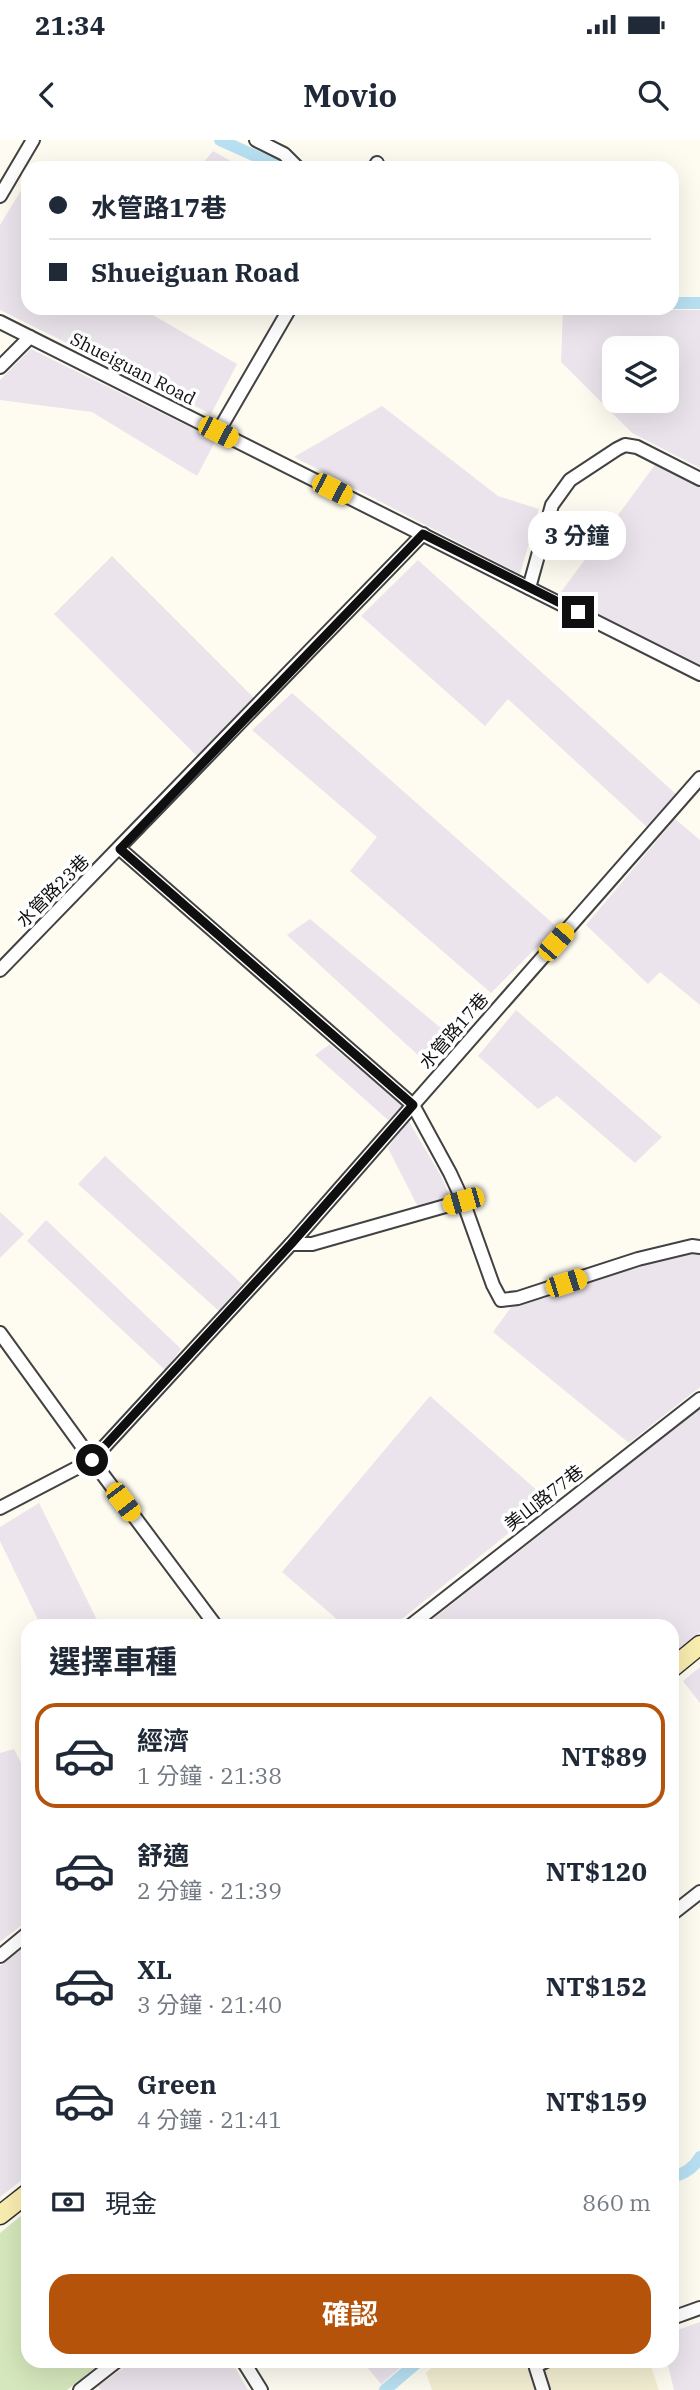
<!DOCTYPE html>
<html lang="zh-TW">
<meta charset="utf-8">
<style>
body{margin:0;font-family:"IBM Plex Serif","Noto Sans TC",serif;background:#f6f6f7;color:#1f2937;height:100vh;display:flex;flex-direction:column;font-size:26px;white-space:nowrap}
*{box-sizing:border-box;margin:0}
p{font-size:23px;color:#747a83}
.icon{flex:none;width:38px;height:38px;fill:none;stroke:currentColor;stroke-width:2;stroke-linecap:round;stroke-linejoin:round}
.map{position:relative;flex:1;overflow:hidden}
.drawer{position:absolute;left:21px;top:1479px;width:658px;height:749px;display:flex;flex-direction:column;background:#fff;border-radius:21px;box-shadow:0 7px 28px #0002}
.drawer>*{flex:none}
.banner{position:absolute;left:21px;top:21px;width:658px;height:154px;border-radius:21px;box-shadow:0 7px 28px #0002;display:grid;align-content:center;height:154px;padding:0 28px;background:#fff}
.fabs{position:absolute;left:602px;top:196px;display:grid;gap:14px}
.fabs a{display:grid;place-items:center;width:77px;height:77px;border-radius:14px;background:#fff;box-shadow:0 7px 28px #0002;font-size:35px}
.end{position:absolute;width:32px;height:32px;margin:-16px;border:9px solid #0f0f0f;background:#fff;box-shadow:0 0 0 4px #fff}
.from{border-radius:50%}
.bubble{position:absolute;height:49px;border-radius:21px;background:#fff;box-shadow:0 7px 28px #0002;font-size:23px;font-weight:700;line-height:49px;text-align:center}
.car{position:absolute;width:21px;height:42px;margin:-21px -10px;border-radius:9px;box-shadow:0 0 5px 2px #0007;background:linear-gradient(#f5c518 24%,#345 0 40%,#f5c518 0 76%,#345 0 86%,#f5c518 0)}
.banner b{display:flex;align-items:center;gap:24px;height:66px;font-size:26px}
.banner b+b{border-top:2px solid #e0e1e3}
.banner i{width:18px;height:18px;background:#1f2937}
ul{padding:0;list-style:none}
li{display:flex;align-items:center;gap:21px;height:105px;margin:0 14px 10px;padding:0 14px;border:4px solid transparent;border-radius:21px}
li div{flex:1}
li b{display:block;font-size:26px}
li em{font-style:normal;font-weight:700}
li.on{border-color:#b45309}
li>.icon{width:63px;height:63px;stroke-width:1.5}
h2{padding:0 28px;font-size:32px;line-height:84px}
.pay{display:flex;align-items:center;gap:18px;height:77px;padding:0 28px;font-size:26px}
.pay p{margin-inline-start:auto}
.primary-button{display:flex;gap:14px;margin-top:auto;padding:14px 28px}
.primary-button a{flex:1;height:80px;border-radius:21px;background:#b45309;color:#fff;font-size:28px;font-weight:700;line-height:80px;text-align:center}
.status{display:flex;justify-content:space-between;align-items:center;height:49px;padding:0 35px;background:#fff;direction:ltr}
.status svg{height:19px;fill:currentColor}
header{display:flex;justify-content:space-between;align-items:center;height:91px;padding:0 28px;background:#fff;font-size:32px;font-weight:700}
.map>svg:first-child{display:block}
</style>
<div class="status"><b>21:34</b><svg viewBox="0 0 49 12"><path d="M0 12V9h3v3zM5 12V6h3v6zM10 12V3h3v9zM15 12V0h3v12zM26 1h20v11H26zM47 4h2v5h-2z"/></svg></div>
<header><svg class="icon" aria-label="back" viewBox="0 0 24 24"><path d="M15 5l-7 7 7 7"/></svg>Movio<svg class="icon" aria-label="search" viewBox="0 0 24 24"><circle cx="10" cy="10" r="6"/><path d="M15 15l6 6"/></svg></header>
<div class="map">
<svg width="700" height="2250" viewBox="0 0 700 2250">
<rect width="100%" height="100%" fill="#fefbf1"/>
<g fill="#ebe4ec" fill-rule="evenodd">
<polygon points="213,11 243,28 199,28"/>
<polygon points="28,39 28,168 141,168 237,224 211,274 0,170 0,85"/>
<path d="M563 170H700V328L632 293 561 222ZM614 208H667V261H614Z"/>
<polygon points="31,209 216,300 197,336 92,272 0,260 0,240"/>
<polygon points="382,266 498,356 539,369 520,434 294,317"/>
<polygon points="655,325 700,347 700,526 558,456"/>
<polygon points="112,416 258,562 200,619 54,474"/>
<polygon points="418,420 676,654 647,687 508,559 485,586 361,476"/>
<polygon points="292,553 557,787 491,853 350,731 377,697 252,590"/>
<polygon points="675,679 700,700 700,865 660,832 648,844 586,785"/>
<polygon points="310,779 454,899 430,926 287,795"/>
<polygon points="516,870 662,997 635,1023 557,956 538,969 478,916"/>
<polygon points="330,904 330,905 404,965 388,980 315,915"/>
<polygon points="408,980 441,1036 451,1059 418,1067 388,1008"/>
<polygon points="105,1016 242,1144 219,1171 78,1044"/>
<polygon points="0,1072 24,1094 0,1118"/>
<polygon points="46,1080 181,1209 165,1230 27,1101"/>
<polygon points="693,1112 700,1113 700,1247 629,1303 493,1192 511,1167 674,1115"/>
<polygon points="430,1256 549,1361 393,1486 345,1486 282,1432"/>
<polygon points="700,1269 700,1492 672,1515 672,1486 424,1486"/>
<polygon points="39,1363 100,1486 41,1486 0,1401 0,1387"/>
<polygon points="700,1527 700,1563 683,1541"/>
<polygon points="14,1609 28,1637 28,1780 0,1802 0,1613"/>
<polygon points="28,1804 28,2035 0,2057 0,1826"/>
<polygon points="700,2182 700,2250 674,2250 667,2221 672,2221 672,2192"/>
<polygon points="133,2221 231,2221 248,2250 101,2250 98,2246"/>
<polygon points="362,2221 408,2221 381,2244"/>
</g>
<g fill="#f3eed2">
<polygon points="440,2221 530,2221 526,2223 536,2250 432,2250 426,2233"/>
<polygon points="572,2221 649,2221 659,2250 548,2250 541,2231"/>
</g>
<polygon fill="#d5e7bc" points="28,2070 28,2221 103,2221 67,2250 0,2250 0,2093"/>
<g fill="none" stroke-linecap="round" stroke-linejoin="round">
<g stroke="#b8e0f3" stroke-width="12">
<polyline points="220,0 282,28"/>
<polyline points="672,163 700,163"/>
<path d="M672 2037C684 2034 694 2028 700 2017"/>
<polyline points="385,2250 419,2221"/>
</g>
<defs>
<g id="street">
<polyline points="256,0 284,14 298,28"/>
<polyline points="374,28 377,23"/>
<polyline points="0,56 33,0"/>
<polyline points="0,182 700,534"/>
<polyline points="0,227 30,197"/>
<polyline points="218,292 290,168"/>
<polyline points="529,448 552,365 570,340 617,309 625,305 637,307 700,339"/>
<polyline points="120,709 413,965 450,1033 463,1061 493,1145 501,1160 518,1158 638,1119 692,1106 700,1107"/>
<polyline points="0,830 423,394"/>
<polyline points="291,1104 312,1104 463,1061"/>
<polyline points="0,1193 92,1320 216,1486"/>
<polyline points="0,1368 92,1320 291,1104 700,638"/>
<polyline points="410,1486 700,1259"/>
<polyline points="672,1774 700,1752"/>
<polyline points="0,1816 28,1793"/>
<polyline points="672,2178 700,2168"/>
<polyline points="243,2221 261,2250"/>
<polyline points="80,2250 117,2221"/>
<polyline points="543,2250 536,2228 538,2225 546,2221"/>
</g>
<g id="secondary">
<polyline points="672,1528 700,1505"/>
<polyline points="0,2075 28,2053"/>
</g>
</defs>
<use href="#street" stroke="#424242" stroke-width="16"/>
<use href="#secondary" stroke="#313131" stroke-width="21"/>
<use href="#street" stroke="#fff" stroke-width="12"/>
<use href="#secondary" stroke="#faedb0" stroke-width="18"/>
</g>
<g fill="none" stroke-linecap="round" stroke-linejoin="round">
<polyline stroke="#0f0f0f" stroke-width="9" points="92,1320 291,1104 413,965 120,709 423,394 578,472"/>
</g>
<g text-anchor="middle" stroke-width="7" stroke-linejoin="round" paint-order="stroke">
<g font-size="18" fill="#0f0f0f" stroke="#fff">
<text transform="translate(133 229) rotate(27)" y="6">Shueiguan Road</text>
<text transform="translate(53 751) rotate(-45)" y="6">水管路23巷</text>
<text transform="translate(454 891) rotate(-49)" y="6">水管路17巷</text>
<text transform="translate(544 1358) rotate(-38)" y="6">美山路77巷</text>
</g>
</g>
</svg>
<div class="fabs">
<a><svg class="icon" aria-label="layers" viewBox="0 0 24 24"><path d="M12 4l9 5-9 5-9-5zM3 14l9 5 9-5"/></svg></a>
</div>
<i class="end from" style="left:92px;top:1320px"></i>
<i class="end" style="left:578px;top:472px"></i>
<div class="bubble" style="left:528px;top:371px;width:98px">3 分鐘</div>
<i class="car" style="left:218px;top:292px;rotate:117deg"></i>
<i class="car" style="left:332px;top:349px;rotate:117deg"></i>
<i class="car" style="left:556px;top:802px;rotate:41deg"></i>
<i class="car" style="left:463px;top:1061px;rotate:254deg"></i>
<i class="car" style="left:566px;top:1143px;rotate:72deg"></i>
<i class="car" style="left:123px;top:1362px;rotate:143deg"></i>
<div class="banner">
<b><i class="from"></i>水管路17巷</b>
<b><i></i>Shueiguan Road</b>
</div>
<section class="drawer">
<h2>選擇車種</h2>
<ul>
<li class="on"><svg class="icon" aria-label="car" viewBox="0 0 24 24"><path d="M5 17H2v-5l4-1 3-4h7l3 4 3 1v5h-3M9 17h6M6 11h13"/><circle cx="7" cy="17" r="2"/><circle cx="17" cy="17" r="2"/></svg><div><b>經濟</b><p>1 分鐘 · 21:38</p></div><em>NT$89</em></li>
<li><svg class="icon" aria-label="car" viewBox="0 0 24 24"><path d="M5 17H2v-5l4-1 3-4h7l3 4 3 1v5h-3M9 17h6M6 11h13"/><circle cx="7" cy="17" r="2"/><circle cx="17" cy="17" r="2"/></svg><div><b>舒適</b><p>2 分鐘 · 21:39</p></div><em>NT$120</em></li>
<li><svg class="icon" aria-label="car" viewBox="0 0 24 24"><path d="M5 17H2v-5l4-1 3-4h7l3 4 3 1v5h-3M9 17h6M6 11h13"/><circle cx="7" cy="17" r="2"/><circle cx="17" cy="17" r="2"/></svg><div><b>XL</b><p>3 分鐘 · 21:40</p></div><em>NT$152</em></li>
<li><svg class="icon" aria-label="car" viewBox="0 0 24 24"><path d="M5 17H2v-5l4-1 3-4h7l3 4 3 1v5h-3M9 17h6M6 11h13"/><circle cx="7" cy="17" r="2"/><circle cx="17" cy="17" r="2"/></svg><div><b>Green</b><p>4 分鐘 · 21:41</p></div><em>NT$159</em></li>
</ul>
<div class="pay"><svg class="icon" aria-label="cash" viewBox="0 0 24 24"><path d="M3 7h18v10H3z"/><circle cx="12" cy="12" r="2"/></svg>現金<p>860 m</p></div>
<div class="primary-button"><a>確認</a></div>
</section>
</div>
